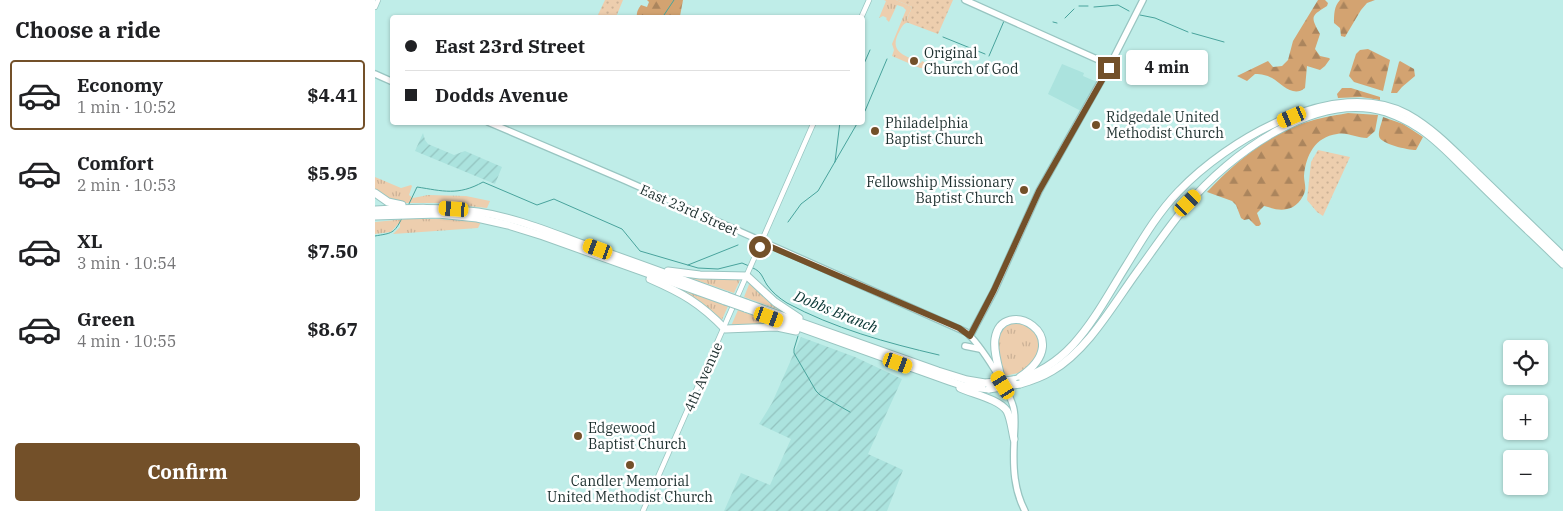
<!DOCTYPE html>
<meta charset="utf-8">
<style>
body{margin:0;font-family:"IBM Plex Serif",serif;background:#f6f6f6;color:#202124;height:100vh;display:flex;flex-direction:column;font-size:19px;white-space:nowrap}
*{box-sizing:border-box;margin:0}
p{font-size:16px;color:#757577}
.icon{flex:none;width:28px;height:28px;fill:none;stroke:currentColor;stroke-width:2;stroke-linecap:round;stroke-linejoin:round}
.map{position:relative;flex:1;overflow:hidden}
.side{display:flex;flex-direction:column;background:#fff;width:375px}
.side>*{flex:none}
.banner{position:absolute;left:15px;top:15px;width:475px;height:110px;border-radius:5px;box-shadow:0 1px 4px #0004;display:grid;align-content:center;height:110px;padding:0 15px;background:#fff}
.controls{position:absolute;left:1128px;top:340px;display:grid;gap:10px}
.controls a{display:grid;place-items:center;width:45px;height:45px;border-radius:5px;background:#fff;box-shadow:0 1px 4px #0004;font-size:25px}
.end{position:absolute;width:22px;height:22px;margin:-11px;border:6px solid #735029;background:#fff;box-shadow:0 0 0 2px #fff}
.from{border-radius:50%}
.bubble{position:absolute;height:35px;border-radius:5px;background:#fff;box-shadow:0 1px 4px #0004;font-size:16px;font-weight:700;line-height:35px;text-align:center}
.car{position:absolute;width:15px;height:30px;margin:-15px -8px;border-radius:6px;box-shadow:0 0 4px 1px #0007;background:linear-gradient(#f5c518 24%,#345 0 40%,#f5c518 0 76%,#345 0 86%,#f5c518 0)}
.banner b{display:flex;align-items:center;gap:18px;height:48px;font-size:19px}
.banner b+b{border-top:1px solid #e0e0e0}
.banner i{width:12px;height:12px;background:#202124}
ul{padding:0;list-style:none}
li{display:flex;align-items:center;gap:15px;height:70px;margin:0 10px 8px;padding:0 5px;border:2px solid transparent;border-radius:5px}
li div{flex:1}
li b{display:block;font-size:19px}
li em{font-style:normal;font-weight:700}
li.selected{border-color:#735029}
li>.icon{width:45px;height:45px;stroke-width:1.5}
h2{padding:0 15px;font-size:22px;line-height:60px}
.primary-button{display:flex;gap:10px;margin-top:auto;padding:10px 15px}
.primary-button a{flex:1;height:58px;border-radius:5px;background:#735029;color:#fff;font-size:20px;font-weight:700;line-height:58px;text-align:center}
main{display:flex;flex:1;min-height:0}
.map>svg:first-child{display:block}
</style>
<main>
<section class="side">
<h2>Choose a ride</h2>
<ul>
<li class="selected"><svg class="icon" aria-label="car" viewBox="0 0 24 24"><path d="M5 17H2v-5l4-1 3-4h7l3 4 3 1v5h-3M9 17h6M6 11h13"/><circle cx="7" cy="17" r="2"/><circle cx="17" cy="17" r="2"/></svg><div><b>Economy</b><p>1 min · 10:52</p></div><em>$4.41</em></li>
<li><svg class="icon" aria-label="car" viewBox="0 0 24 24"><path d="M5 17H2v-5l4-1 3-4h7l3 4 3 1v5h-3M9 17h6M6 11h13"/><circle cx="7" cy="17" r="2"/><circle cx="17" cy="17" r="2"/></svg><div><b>Comfort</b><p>2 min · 10:53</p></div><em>$5.95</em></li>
<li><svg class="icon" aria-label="car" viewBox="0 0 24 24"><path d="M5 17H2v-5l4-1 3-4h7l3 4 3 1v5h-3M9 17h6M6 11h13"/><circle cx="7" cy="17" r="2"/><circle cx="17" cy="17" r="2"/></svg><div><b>XL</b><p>3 min · 10:54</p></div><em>$7.50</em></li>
<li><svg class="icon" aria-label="car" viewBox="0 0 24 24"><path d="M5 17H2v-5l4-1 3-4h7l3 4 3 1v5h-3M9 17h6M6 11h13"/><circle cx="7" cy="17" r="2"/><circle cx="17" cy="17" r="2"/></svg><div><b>Green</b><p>4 min · 10:55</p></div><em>$8.67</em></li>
</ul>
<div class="primary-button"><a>Confirm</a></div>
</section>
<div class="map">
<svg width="1188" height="511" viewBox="0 0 1188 511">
<defs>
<pattern id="industrial-furrows" width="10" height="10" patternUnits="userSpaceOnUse" patternTransform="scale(1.25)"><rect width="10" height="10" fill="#abe3de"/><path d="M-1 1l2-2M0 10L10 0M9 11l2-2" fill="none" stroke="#93c3bf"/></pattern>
<pattern id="grass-tufts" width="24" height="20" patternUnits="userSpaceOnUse" patternTransform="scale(1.25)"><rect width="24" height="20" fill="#edceae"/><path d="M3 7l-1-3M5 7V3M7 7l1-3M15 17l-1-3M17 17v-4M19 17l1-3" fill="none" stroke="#cbb196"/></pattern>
<pattern id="forest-firs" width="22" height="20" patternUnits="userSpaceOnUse" patternTransform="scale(1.25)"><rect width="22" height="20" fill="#d3a371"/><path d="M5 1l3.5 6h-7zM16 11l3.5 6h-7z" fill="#ab855d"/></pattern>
<pattern id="park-dots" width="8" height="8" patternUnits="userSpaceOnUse" patternTransform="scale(1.25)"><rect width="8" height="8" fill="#edceae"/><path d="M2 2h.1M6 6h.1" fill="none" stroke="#cbb196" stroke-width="1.8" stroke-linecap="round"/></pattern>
</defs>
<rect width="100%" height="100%" fill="#bfede8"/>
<polygon fill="#abe3de" points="687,64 709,73 708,76 722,82 706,111 673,94"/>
<g fill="url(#industrial-furrows)">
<polygon points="48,133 50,140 53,144 79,155 90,151 127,167 120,184 40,151"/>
<polygon points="426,337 480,357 527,379 493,454 528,470 512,511 349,511 366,473 395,485 416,439 384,424 397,403"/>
</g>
<g fill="url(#grass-tufts)">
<path d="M509 0H521L537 7 532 19 533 22C527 24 526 29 523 34 514 53 532 56 546 63L547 61 551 63 548 68H545L517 56 519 50 517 44 531 10 528 7 522 5 514 22 511 19 512 18 508 16 504 18 511 1Z"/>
<polygon points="0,177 26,188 36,185 37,186 34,195 38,198 53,195 91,196 115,201 112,208 64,203 26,203 13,199 0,190"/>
<polygon points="31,219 64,219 106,222 103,228 18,234 25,227 25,224 23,224 16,232 0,234 0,222"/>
<polygon points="306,275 366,278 359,293"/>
<polygon points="375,282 413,313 369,297"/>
<polygon points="307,290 353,306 346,322 307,291"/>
<polygon points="363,310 401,323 401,325 356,326"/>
<path d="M642 322 657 326 665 342 661 359 647 372 630 376C622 358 614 328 642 322Z"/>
</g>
<g fill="url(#forest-firs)">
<path d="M272 0H308L305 16V18L262 17C261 13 263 9 266 5L272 7 274 2Z"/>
<path d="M943 0H950L953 3 952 6C936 16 935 16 945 34L940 49 945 56 954 58 955 59 950 66 945 70 932 66 930 88C918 98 907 84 897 78 891 75 887 74 880 74L872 81 862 76 893 61 898 67 907 66 913 60 918 41Z"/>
<path d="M965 0H1000L992 3 986 10 970 37 966 36 965 28 959 23C959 15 959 6 965 0Z"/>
<polygon points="993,49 1015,60 1008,91 979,82 974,76 981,54 985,50"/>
<polygon points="1025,61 1039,69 1040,76 1027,87 1022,93 1016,93 1024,62"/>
<polygon points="967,88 976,88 1005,97 1005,100 986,97 963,98 962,94"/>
<path d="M973 113 1003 115 1000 131 992 138C981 138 973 132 962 134 940 137 931 155 929 176 929 181 931 186 930 191 928 199 920 208 912 209 904 211 897 208 889 206L882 213 886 224 884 226H881L874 219 869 220 866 218 861 205 857 201 832 192C854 168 890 137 921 126 938 119 956 116 973 113Z"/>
<path d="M1008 117 1028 124 1048 137 1041 150C1033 150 1005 144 1004 136 1003 131 1007 122 1008 117Z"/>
</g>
<g fill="url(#park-dots)">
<polygon points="230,0 248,0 241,17 222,17"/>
<polygon points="521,0 578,0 563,34 531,22 537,7"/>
<polygon points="943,150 975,157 948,216 942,212 932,200 936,162"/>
</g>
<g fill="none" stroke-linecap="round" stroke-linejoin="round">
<g stroke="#48a39c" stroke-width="1">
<polyline points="704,6 713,6"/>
<polyline points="719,7 743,5 754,11"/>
<polyline points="765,15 780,18 813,32"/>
<polyline points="287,18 299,0"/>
<polyline points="690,18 699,9"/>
<polyline points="678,22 682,23"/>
<polyline points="817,33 849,42"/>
<polyline points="568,37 610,54"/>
<polyline points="614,56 629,21 650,30"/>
<polyline points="488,66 495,50"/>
<polyline points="490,111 512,59"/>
<polyline points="488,115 488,114"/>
<polyline points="460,162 465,122"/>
<path d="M33 206 42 187C68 191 83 196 108 182L162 205 179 199 181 200 247 229 265 251 323 268 343 269 367 263 374 266"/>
<polyline points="413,222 426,204 443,191 483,122"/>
<path d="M0 236C17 233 19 234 27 218"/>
<polyline points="313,265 363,245"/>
<path d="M378 268C387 272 387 277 392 285 397 292 404 298 412 303 458 328 512 343 564 355"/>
<polyline points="423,336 419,349 419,353 441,391 445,395 475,412"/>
</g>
<defs>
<g id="secondary">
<polyline points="0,7 3,0"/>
<polyline points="486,18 494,0"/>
<polyline points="268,511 439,122"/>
</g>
<g id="primary">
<polyline points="590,0 735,65"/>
<polyline points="0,74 18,82"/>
<path d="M113 122 249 180 591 332C605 344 636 392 639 410 641 421 639 433 639 444 638 468 639 490 650 511"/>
<polyline points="595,336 619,291 664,191 735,65 768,0"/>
<polyline points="590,346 605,349"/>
</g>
<g id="highway">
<polyline points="0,193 13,202 27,205"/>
<path d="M0 210C35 208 68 207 103 212 138 217 172 231 205 243 254 260 303 278 352 296"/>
<polyline points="0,216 63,214 102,218 133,225 168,236 350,301"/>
<polyline points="293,271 325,275 372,276 400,302 424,318"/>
<path d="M275 279C307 293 325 303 350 329L402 327 421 331"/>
<polyline points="371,303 563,371 592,380 610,383"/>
<polyline points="370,308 574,381 589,386 614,389"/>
<path d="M638 380C697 368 722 312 751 266 767 240 782 214 803 192 852 140 960 76 1032 114 1059 129 1079 151 1101 172 1130 200 1159 228 1188 256"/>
<path d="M645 384C656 381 667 377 677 371 713 350 738 305 762 272 779 249 794 226 812 205 855 154 941 90 1011 112 1022 116 1033 121 1042 127 1062 139 1079 159 1096 175 1126 205 1157 234 1188 264"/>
<path d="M628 385C625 371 618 353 620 339 627 294 705 336 645 377"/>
<path d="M585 388C598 394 624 399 632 411 636 419 637 430 639 439"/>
</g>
</defs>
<use href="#secondary" stroke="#98c5c1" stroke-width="6"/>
<use href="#primary" stroke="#98c5c1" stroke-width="8"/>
<use href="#highway" stroke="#98c5c1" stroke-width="9"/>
<use href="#secondary" stroke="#fff" stroke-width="4.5"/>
<use href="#primary" stroke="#fff" stroke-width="5.5"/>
<use href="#highway" stroke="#fff" stroke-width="7"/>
<defs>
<g id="highway-bridge">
<polyline points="352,296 371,303"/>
<polyline points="350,301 370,308"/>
<polyline points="610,383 638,380"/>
<polyline points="614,389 645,384"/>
</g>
</defs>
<use href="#highway-bridge" stroke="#98c5c1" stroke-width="9" stroke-linecap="butt"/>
<use href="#highway-bridge" stroke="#fff" stroke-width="7"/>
</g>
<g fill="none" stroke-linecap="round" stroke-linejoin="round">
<polyline stroke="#735029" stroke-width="6" points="385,247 387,243 584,328 595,336 619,290 664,191 734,68"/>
</g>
<g fill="#735029" stroke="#fff" stroke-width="2">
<circle cx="539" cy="61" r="5"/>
<circle cx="721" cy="125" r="5"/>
<circle cx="500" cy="131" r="5"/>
<circle cx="649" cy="190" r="5"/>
<circle cx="203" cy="436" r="5"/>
<circle cx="255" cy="465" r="5"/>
</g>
<g text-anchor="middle" stroke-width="5" stroke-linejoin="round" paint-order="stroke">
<g font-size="14" fill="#1d2f2e" stroke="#fff" text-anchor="start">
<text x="549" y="58">Original<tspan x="549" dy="16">Church of God</tspan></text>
<text x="731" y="122">Ridgedale United<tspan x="731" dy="16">Methodist Church</tspan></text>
<text x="510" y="128">Philadelphia<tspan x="510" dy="16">Baptist Church</tspan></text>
<text x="639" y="187" text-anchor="end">Fellowship Missionary<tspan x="639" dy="16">Baptist Church</tspan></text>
<text x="213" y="433">Edgewood<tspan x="213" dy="16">Baptist Church</tspan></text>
<text x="255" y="486" text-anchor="middle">Candler Memorial<tspan x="255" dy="16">United Methodist Church</tspan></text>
</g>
<g font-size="14" fill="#1d2f2e" stroke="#fff">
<text transform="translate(314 210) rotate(24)" y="5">East 23rd Street</text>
<text transform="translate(328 377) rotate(-66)" y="5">4th Avenue</text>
</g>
<g font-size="15" font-style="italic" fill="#063331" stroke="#fff">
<text transform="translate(461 312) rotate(22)" y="5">Dobbs Branch</text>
</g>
</g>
</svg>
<div class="controls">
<a><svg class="icon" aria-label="locate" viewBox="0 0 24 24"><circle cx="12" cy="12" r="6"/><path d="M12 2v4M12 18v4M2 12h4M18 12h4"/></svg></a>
<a>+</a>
<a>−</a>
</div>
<i class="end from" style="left:385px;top:247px"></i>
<i class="end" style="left:734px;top:68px"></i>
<div class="bubble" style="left:751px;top:50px;width:82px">4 min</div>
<i class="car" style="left:917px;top:117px;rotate:247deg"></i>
<i class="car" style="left:813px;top:203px;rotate:45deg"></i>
<i class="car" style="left:79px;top:209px;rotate:274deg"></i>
<i class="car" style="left:223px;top:249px;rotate:290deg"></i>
<i class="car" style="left:394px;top:317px;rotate:110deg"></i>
<i class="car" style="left:523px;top:363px;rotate:110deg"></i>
<i class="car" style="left:628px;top:385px;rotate:328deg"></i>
<div class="banner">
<b><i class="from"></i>East 23rd Street</b>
<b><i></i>Dodds Avenue</b>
</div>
</div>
</main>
